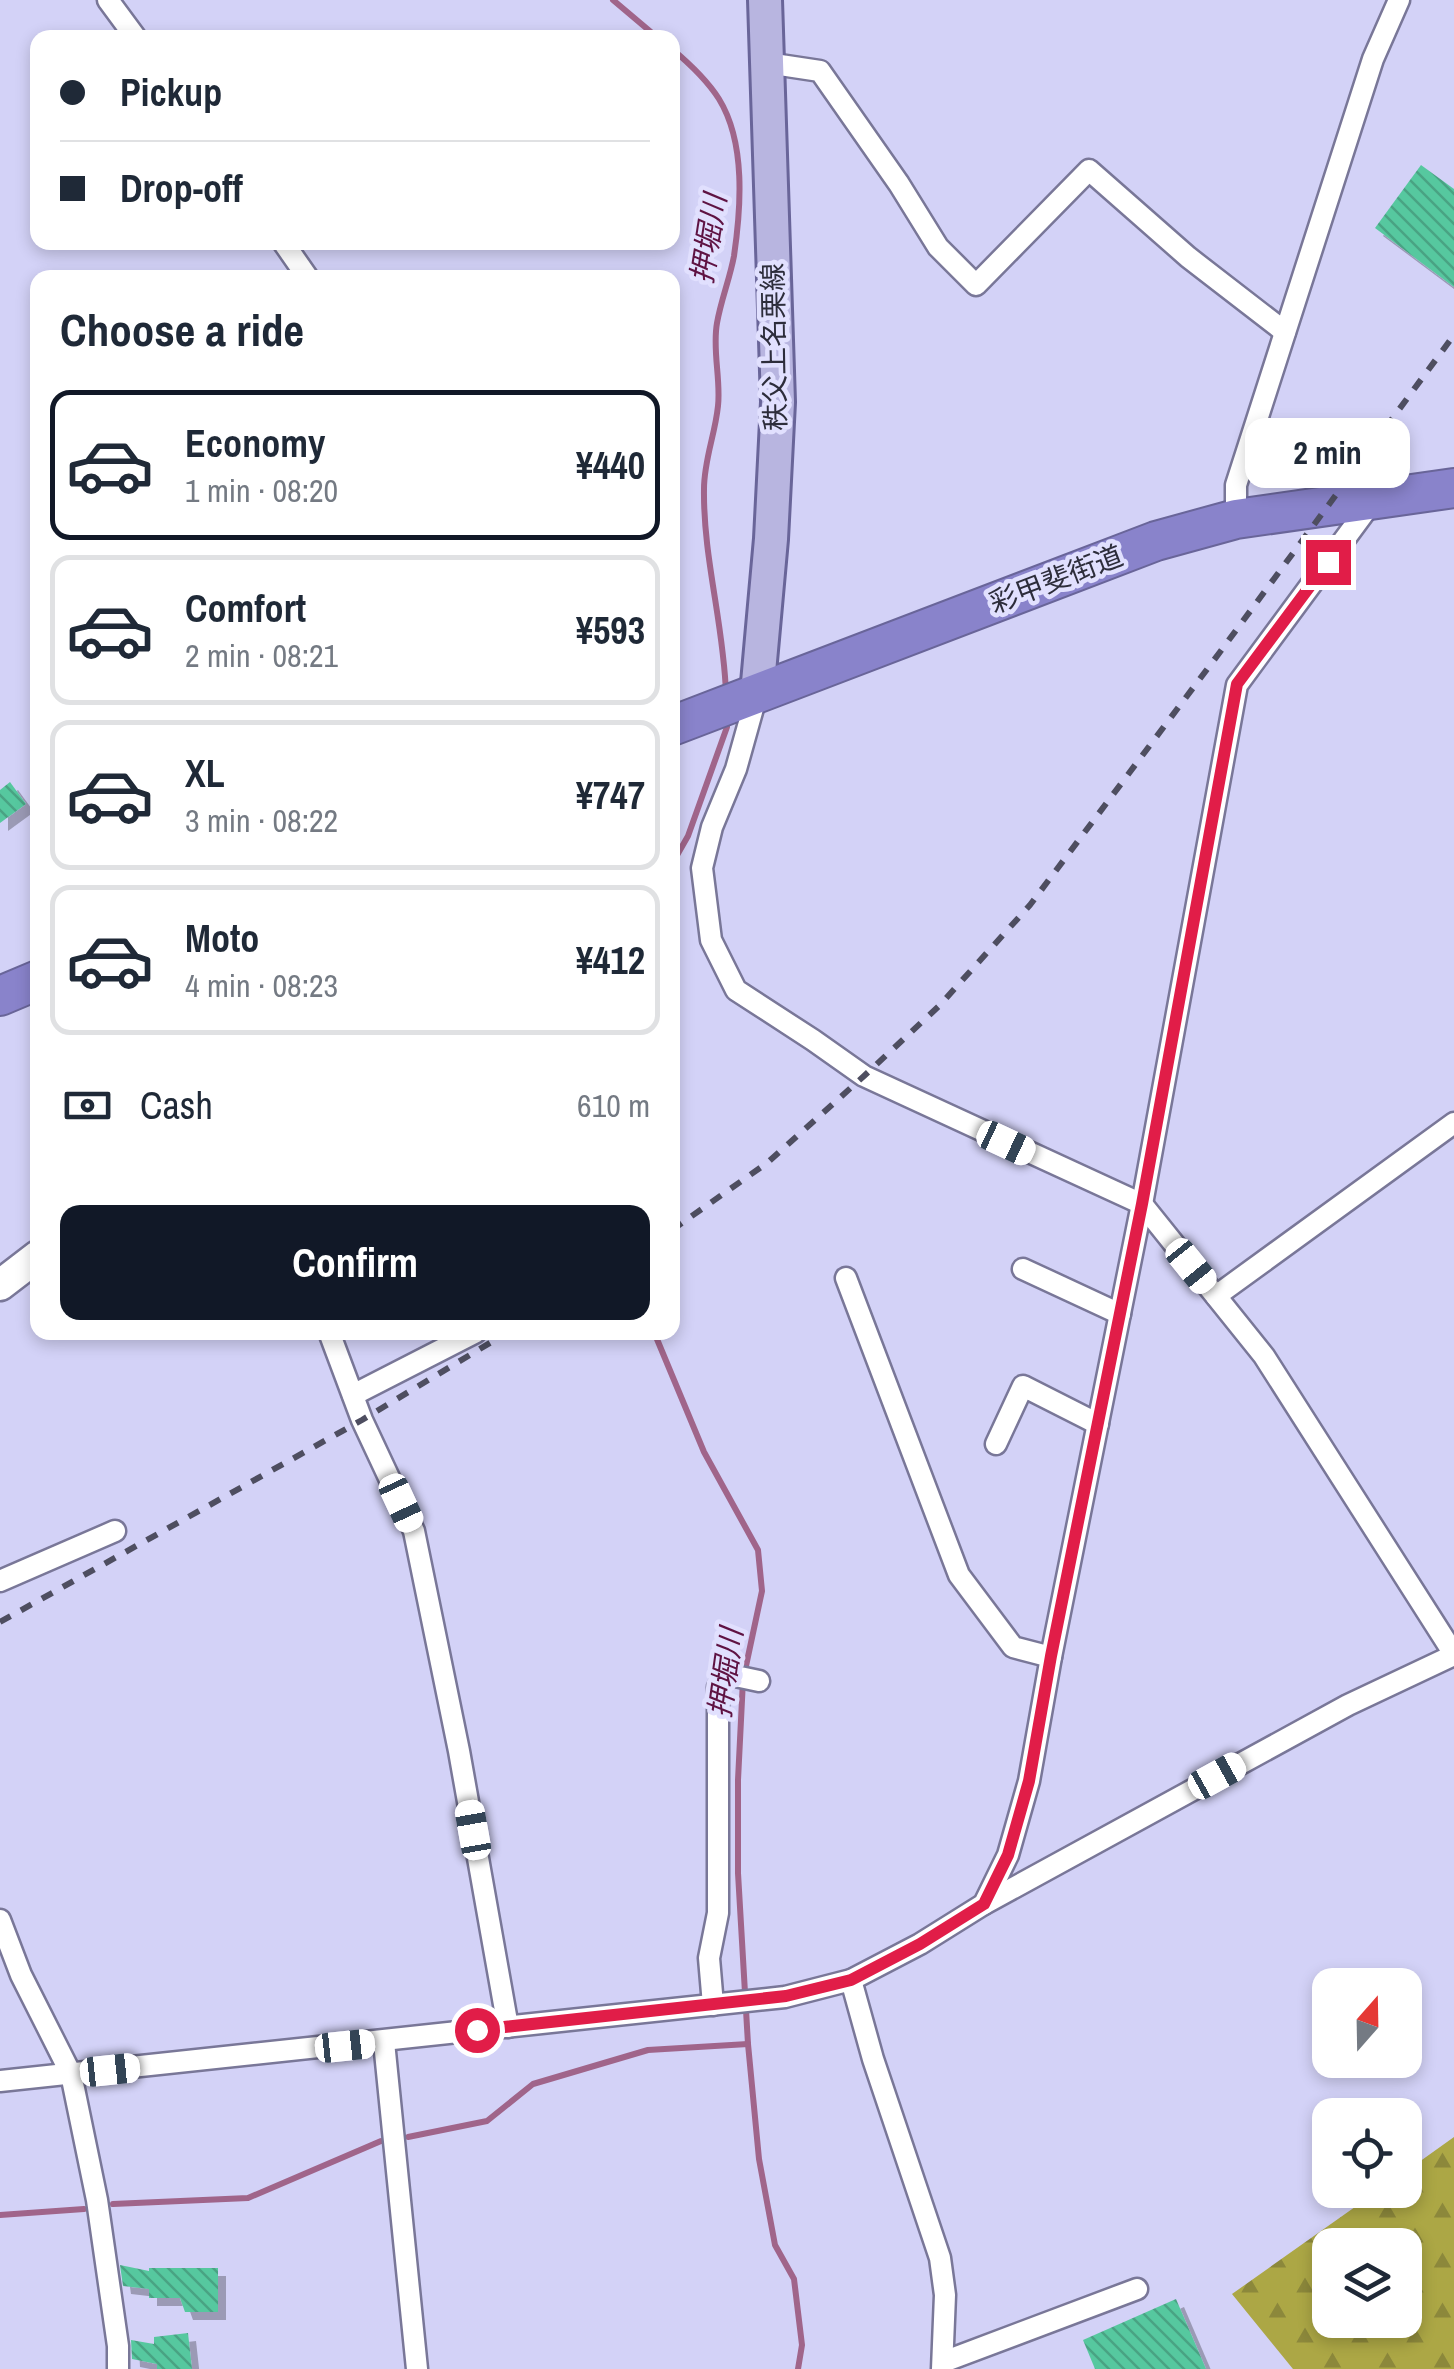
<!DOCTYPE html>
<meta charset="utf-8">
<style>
body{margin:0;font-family:"Archivo Narrow","Noto Sans JP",sans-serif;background:#f2f2f3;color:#1f2937;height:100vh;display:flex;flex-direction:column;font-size:38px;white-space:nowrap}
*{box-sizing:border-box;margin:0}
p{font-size:32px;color:#747a83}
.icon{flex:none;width:55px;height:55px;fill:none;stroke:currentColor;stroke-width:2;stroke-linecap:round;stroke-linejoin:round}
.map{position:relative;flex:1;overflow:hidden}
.details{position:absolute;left:30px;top:270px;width:650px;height:1070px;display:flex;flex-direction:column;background:#fff;border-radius:20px;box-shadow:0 5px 15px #0003}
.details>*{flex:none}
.hud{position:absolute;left:30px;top:30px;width:650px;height:220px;border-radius:20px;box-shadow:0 5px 15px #0003;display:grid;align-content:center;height:220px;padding:0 30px;background:#fff}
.needle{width:65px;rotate:20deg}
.controls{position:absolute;left:1312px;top:1968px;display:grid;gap:20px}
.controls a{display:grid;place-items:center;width:110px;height:110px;border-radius:20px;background:#fff;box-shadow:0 5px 15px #0003;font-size:50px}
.end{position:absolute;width:45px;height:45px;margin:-22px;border:12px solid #e11d48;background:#fff;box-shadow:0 0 0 5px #fff}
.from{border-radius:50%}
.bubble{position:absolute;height:70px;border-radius:20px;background:#fff;box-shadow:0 5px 15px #0003;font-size:32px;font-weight:800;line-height:70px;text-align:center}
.car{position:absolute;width:30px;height:60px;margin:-30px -15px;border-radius:12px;box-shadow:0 0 8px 2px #0007;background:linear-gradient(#fff 24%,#345 0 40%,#fff 0 76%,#345 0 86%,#fff 0)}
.hud b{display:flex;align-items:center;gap:35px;height:95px;font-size:38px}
.hud b+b{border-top:2px solid #e0e1e3}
.hud i{width:25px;height:25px;background:#1f2937}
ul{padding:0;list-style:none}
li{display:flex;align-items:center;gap:30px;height:150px;margin:0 20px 15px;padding:0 10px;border:5px solid #e0e1e3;border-radius:20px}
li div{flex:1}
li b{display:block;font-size:38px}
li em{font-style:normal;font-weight:800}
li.active{border-color:#111827}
li>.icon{width:90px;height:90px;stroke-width:1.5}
h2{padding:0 30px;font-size:45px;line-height:120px}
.pay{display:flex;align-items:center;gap:25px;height:110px;padding:0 30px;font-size:38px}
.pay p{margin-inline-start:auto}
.primary-button{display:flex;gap:20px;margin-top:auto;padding:20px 30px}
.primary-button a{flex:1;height:115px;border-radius:20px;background:#111827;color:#fff;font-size:40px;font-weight:800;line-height:115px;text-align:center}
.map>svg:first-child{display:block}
</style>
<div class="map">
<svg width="1454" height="2369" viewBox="0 0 1454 2369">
<defs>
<pattern id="forest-firs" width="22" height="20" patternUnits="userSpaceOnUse" patternTransform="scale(2.5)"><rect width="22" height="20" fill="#aca745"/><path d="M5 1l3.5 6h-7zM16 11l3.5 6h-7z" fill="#8c883b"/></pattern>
<pattern id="building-back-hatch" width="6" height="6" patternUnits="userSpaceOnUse" patternTransform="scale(2.5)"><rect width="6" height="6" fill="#57c89f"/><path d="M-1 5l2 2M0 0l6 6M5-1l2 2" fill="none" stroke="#48a383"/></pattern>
<filter id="shadow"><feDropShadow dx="8" dy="8" stdDeviation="0" flood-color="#0004"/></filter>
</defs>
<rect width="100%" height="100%" fill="#d3d2f7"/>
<path fill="url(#forest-firs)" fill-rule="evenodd" d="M1454 2137V2369H1293L1232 2294 1379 2190H1405V2172ZM1330 2245H1405V2320H1330Z"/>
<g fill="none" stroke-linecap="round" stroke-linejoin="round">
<g stroke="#a0658a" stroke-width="6">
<polyline points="613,0 658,38"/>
<path d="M672 49C690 64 707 80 719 99 746 143 741 208 734 256 730 278 721 300 717 323 712 350 721 379 718 406 715 435 704 460 704 489 703 558 724 625 726 694"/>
<polyline points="672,864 688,836 727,727 727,716"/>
<polyline points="654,1332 704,1452 758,1550 762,1591 743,1680 738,1780 738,1873 748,2044 759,2159 775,2245 794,2279 802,2345 798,2369"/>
<polyline points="408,2137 487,2121 533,2084 648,2050 748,2044"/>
<polyline points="113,2204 248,2198 381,2141"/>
<polyline points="0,2215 84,2209"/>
</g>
</g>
<g fill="url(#building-back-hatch)" filter="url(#shadow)">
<polygon points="1421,165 1454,189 1454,287 1375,228"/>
<polygon points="10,782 26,804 0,823 0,790"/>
<polygon points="120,2265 149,2271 149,2268 218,2268 218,2312 185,2312 180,2298 149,2298 149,2289 123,2286"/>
<polygon points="1176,2299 1206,2369 1095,2369 1083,2340"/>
<polygon points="188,2333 192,2369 157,2369 157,2364 132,2359 131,2340 154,2344 154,2337"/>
</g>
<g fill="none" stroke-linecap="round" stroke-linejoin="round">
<defs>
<g id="street">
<polyline points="108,0 136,38"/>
<polyline points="767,63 820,71 899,184 938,247 976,285 1089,170 1188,257 1285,332"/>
<polyline points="283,242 308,278"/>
<polyline points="1236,519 1236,485 1373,59 1399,0"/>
<polyline points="757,694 736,769 712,827 702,868 711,940 736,990 813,1040 864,1076 1142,1204 1264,1356 1454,1654"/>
<polyline points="1023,1269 1120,1314"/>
<polyline points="846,1278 959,1575 1013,1647 1051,1657"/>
<polyline points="1216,1296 1454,1123"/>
<polyline points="329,1332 362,1420 414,1531 459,1751 508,2027"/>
<polyline points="353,1395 476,1332"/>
<polyline points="996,1444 1023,1386 1098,1424"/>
<polyline points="0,1581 115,1531"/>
<polyline points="984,1904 1348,1705 1454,1655"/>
<polyline points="0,1920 21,1975 71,2074 97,2200 118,2346 118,2369"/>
<polyline points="851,1980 873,2059 940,2258 945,2295 942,2369"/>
<polyline points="713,2005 709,1958 718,1913 718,1687 726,1674 759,1681"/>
<polyline points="384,2042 417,2369"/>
<polyline points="0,2081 785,1997 851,1980 920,1944 984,1904 1008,1855 1029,1781 1051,1657 1142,1204 1237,685 1372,502"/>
<polyline points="943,2362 1137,2289"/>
</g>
<polyline id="secondary" points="0,1285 38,1256"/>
<polyline id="primary" points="757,694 771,539 778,402 765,0"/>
<g id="highway">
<polyline points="672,726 1156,541 1236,519 1454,488"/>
<polyline points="0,996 38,980"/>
</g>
</defs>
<use href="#street" stroke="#797798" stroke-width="25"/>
<use href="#secondary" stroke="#797798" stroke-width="35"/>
<use href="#primary" stroke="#696599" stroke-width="38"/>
<use href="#highway" stroke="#696599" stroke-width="42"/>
<use href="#street" stroke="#fff" stroke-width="20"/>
<use href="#secondary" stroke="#fff" stroke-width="30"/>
<use href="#primary" stroke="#b8b5e0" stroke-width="32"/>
<use href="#highway" stroke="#8983cb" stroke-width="38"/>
<g stroke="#4e4e60" stroke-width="6" stroke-dasharray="12 12" stroke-linecap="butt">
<polyline points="672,1230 767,1163 864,1076 939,1006 1030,905 1220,652 1454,335"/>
<polyline points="0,1622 362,1420 508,1332"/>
</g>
</g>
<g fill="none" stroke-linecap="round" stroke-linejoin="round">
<polyline stroke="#e11d48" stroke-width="12" points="477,2030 786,1996 851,1980 920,1944 984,1904 1008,1855 1029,1781 1051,1656 1142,1204 1237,684 1328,562"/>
</g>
<g text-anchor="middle" stroke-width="9" stroke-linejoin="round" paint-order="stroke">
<g font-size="28" fill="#2d2d3b" stroke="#e1e0fe">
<text transform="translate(774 347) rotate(-91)" y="10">秩父上名栗線</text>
<text transform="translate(1056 579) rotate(-21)" y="10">彩甲斐街道</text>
</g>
<g font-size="30" font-style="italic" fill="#5f1343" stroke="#e1e0fe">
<text transform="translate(709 239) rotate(-81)" y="10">押堀川</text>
<text transform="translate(726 1673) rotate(-82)" y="10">押堀川</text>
</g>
</g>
</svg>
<div class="controls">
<a><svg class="needle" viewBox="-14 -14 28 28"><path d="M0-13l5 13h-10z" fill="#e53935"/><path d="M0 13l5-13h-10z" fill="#747a83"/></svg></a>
<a><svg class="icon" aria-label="locate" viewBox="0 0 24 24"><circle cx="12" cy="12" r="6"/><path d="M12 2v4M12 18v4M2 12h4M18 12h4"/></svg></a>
<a><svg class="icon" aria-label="layers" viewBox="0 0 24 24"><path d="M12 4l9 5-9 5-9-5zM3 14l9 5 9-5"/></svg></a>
</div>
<i class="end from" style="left:477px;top:2030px"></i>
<i class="end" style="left:1328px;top:562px"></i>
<div class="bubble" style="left:1245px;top:418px;width:165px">2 min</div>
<i class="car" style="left:1006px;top:1143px;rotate:115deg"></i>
<i class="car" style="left:1191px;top:1266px;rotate:141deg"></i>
<i class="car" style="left:401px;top:1503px;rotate:155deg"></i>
<i class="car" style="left:1217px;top:1776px;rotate:61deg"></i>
<i class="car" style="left:473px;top:1830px;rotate:350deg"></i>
<i class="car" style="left:345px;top:2046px;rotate:84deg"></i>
<i class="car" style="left:110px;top:2070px;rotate:84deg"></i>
<div class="hud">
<b><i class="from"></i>Pickup</b>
<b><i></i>Drop-off</b>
</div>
<section class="details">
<h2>Choose a ride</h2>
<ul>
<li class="active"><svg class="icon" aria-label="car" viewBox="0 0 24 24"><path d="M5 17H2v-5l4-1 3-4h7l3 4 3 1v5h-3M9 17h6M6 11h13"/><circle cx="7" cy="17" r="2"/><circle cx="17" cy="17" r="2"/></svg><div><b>Economy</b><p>1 min · 08:20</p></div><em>¥440</em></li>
<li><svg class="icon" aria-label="car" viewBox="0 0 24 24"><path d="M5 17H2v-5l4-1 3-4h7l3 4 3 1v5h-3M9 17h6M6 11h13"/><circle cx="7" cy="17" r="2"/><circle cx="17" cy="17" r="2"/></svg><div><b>Comfort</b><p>2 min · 08:21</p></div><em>¥593</em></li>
<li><svg class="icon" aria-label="car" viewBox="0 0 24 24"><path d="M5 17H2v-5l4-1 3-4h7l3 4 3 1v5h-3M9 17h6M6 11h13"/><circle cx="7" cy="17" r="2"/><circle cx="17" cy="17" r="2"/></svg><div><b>XL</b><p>3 min · 08:22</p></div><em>¥747</em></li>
<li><svg class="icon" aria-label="car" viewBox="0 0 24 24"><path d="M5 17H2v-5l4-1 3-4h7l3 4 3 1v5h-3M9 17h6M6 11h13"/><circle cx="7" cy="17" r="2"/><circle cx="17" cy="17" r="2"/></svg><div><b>Moto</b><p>4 min · 08:23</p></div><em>¥412</em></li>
</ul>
<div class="pay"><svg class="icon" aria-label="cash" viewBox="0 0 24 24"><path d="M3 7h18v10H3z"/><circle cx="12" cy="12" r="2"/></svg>Cash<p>610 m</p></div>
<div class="primary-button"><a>Confirm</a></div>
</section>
</div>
